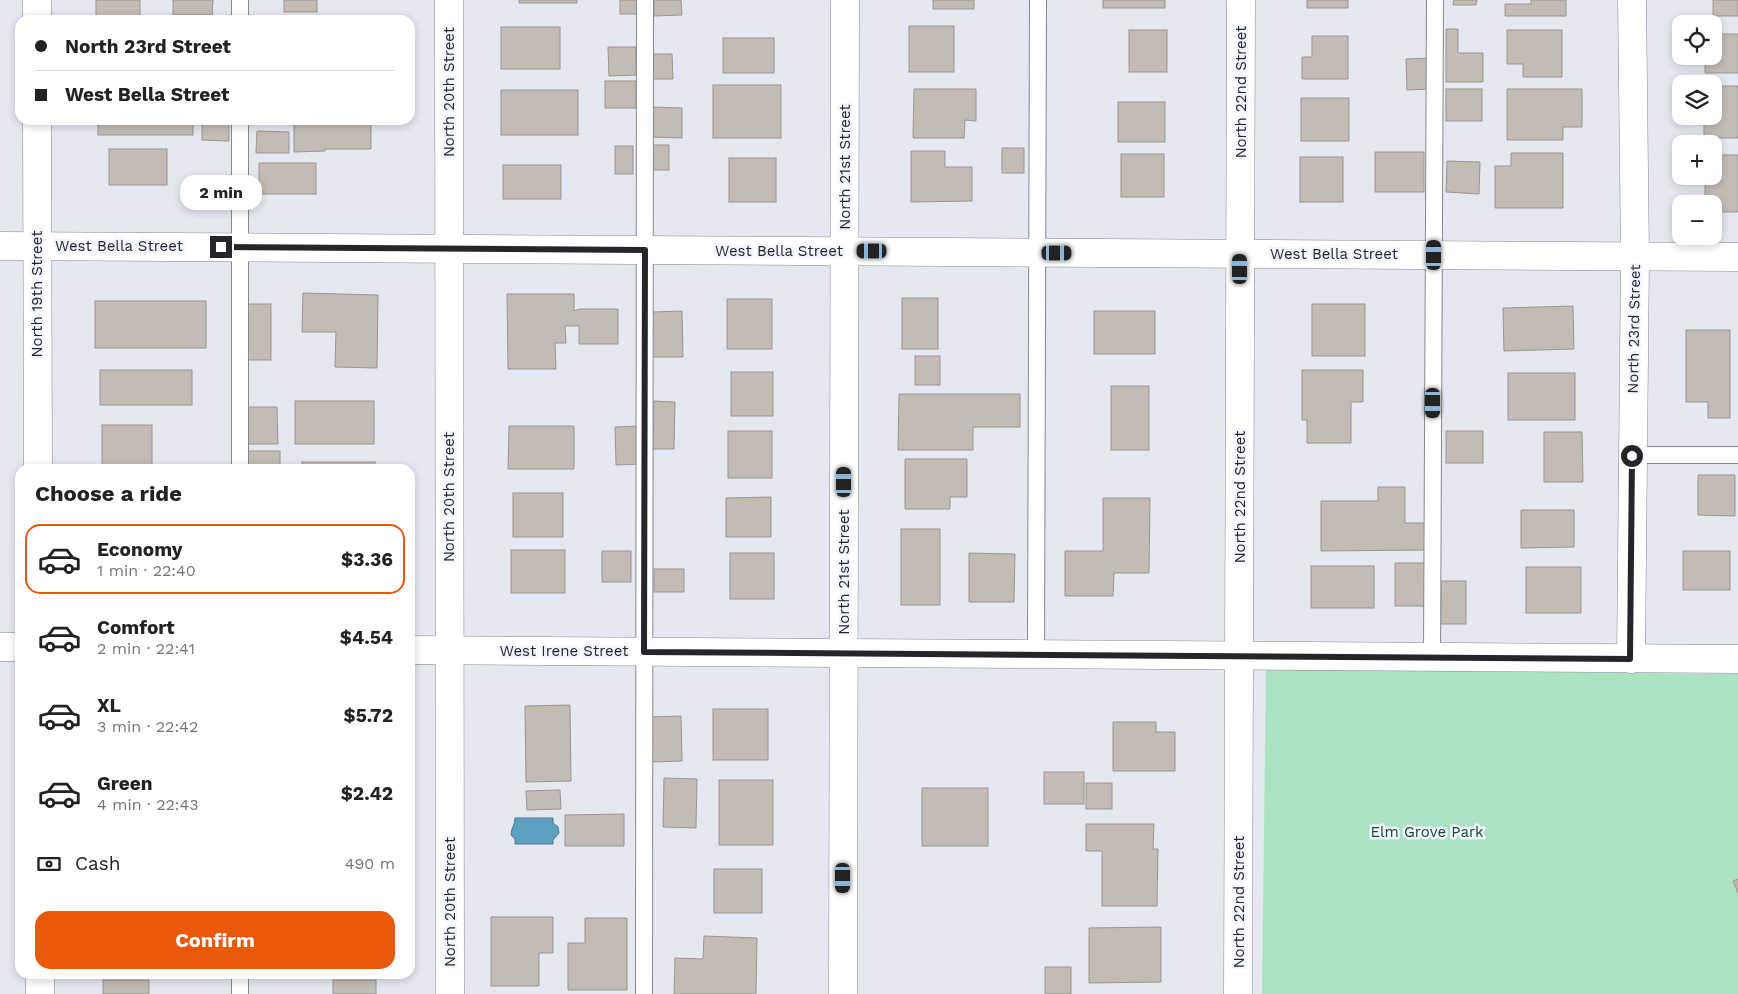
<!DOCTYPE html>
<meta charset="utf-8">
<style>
body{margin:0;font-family:"Work Sans",sans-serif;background:#f2f2f2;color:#222;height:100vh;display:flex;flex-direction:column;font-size:19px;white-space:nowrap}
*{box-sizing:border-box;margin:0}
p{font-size:16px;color:#767676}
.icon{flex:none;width:28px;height:28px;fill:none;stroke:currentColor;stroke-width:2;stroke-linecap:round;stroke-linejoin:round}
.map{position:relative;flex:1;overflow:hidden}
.sheet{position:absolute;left:15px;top:464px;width:400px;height:515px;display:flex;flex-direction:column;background:#fff;border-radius:15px;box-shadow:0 2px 8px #0003}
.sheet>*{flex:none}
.banner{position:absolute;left:15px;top:15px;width:400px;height:110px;border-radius:15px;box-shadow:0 2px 8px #0003;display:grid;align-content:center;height:110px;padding:0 20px;background:#fff}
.buttons{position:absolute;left:1672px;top:15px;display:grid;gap:10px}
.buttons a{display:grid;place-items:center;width:50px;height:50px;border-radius:10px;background:#fff;box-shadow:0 2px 8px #0003;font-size:25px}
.end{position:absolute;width:22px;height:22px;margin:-11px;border:6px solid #252629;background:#fff;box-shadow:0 0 0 2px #fff}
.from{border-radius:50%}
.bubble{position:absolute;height:35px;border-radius:15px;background:#fff;box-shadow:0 2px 8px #0003;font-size:16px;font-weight:700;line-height:35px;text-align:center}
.car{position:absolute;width:15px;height:30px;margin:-15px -8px;border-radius:6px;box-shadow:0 0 4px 1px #0007;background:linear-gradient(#222 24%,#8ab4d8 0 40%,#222 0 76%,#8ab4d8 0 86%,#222 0)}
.banner b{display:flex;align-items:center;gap:18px;height:48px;font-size:19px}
.banner b+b{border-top:1px solid #e0e0e0}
.banner i{width:12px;height:12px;background:#222}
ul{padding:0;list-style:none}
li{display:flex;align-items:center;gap:15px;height:70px;margin:0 10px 8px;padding:0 10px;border:2px solid transparent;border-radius:15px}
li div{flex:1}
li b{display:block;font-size:19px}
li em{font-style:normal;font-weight:700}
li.current{border-color:#ea580c}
li>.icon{width:45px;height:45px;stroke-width:1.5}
h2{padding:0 20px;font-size:22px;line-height:60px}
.pay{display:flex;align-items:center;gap:12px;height:55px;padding:0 20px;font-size:19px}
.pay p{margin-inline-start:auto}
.cta{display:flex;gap:10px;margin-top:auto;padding:10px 20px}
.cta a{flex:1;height:58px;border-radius:15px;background:#ea580c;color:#fff;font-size:20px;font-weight:700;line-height:58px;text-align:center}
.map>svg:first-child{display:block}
</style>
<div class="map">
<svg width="1738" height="994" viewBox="0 0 1738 994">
<rect width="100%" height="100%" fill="#e5e8f1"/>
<polygon fill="#abe3c2" points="1266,669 1738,674 1738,994 1262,994"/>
<path fill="#5ea0c2" stroke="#4d7b94" d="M515 818H553V823L558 827 559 833 553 840V844H515V839L511 835C511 828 515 825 515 818Z"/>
<g fill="#c2bcb5" stroke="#9b958e">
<rect x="96" y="0" width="44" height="20"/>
<polygon points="173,0 213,0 212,15 173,15"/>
<rect x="284" y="0" width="33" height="12"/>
<rect x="519" y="0" width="58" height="3"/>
<rect x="620" y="0" width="18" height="14"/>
<polygon points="654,0 681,0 682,15 654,16"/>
<rect x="933" y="0" width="41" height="9"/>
<rect x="1103" y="0" width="62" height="8"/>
<rect x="1307" y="0" width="41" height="8"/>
<polygon points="1454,0 1477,0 1476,5 1453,5"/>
<polygon points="1531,0 1566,0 1566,16 1505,16 1505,4 1531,4"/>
<rect x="1713" y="0" width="25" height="16"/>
<rect x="909" y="26" width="45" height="46"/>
<rect x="501" y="27" width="59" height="42"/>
<polygon points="1446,29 1458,29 1458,53 1483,53 1483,82 1446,82"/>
<rect x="1129" y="30" width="38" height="42"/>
<polygon points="1507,30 1562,30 1562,77 1523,77 1523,64 1507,64"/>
<polygon points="1714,34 1738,34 1738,73 1705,73 1705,56 1714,56"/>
<polygon points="1312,36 1348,36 1348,79 1302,79 1302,57 1312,57"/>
<rect x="723" y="38" width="51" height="35"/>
<polygon points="608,47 636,47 636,75 609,76"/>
<polygon points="652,54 672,54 673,79 652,79"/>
<polygon points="1431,58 1432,89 1407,90 1406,59"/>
<rect x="605" y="81" width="31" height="27"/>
<rect x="713" y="85" width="68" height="53"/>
<polygon points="1714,86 1738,86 1738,138 1704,138 1704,116 1714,116"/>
<polygon points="914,89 976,89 976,121 965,120 964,138 913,138"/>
<rect x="1446" y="89" width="36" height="32"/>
<polygon points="1507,89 1582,89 1582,127 1563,127 1563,140 1507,140"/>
<rect x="501" y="90" width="77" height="45"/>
<rect x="1301" y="98" width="48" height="43"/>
<rect x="1118" y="102" width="47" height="40"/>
<polygon points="651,107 682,108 682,138 650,137"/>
<rect x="98" y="120" width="95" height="15"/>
<polygon points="202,120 229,120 229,141 202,140"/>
<polygon points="294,120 371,120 371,149 325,149 325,151 294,152"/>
<polygon points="257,131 289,132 289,153 256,153"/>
<rect x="653" y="145" width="16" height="25"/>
<rect x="615" y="146" width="18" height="28"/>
<rect x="1002" y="148" width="22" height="25"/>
<rect x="109" y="149" width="58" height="36"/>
<polygon points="911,151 945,151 945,167 972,167 972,201 911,202"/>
<rect x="1375" y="152" width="49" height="40"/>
<polygon points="1511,153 1563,153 1563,208 1495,208 1495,166 1511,166"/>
<rect x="1121" y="154" width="43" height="43"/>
<polygon points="1714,155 1738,155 1738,212 1714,212 1714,204 1705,204 1705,176 1714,176"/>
<rect x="1300" y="157" width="43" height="45"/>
<rect x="729" y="158" width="47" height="44"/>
<polygon points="1447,161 1480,162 1479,194 1446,192"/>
<rect x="259" y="163" width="57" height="31"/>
<rect x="503" y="165" width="58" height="34"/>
<polygon points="303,293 378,295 377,368 335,367 336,332 302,332"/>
<polygon points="507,294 574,294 574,311 579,309 618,309 618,344 579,344 579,326 565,326 566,343 555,343 556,369 508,369"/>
<rect x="902" y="298" width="36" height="51"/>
<rect x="727" y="299" width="45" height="50"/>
<rect x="95" y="301" width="111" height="47"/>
<rect x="244" y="304" width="27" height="56"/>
<rect x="1312" y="304" width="53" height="52"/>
<polygon points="1573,306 1574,349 1504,351 1503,308"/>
<polygon points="682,311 683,357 652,357 652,312"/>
<rect x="1094" y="311" width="61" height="43"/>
<polygon points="1686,330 1730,330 1730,418 1708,418 1708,402 1686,402"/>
<rect x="915" y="356" width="25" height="29"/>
<rect x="100" y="370" width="92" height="35"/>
<polygon points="1302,370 1363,370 1363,402 1351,402 1351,443 1307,443 1307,420 1302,420"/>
<rect x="731" y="372" width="42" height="44"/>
<rect x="1508" y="373" width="67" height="47"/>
<rect x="1111" y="386" width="38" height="64"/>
<polygon points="899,394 1020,394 1020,427 973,427 973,450 898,450"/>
<rect x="295" y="401" width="79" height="43"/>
<polygon points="654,401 675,402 674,449 653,449"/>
<polygon points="246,407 277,407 278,444 246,444"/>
<rect x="102" y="425" width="50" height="43"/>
<polygon points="509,426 574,426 574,469 508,469"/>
<polygon points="640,426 641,464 616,465 615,427"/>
<rect x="728" y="431" width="44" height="47"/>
<rect x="1446" y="431" width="37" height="32"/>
<polygon points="1544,432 1582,432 1583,482 1544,482"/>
<rect x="245" y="451" width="35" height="18"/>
<polygon points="905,459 967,459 967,497 950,497 950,509 905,509"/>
<rect x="302" y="462" width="73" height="7"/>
<polygon points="1698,475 1735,475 1735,516 1698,515"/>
<polygon points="1378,487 1405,487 1405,523 1428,523 1428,550 1321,551 1321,501 1378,501"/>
<rect x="513" y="493" width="50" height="44"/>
<polygon points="771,497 771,537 726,537 726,498"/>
<polygon points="1103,498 1150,498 1149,573 1114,573 1113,596 1065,596 1065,551 1103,551"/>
<polygon points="1521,510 1574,510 1574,547 1521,548"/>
<rect x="901" y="529" width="39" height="76"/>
<rect x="511" y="550" width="54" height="43"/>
<rect x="602" y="551" width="29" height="31"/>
<rect x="1683" y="551" width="47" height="39"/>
<rect x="730" y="553" width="44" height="46"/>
<polygon points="969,553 1015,554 1014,602 969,602"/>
<rect x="1395" y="563" width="32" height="43"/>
<rect x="1311" y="566" width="63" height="42"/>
<rect x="1526" y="567" width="55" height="46"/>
<rect x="654" y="569" width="30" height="23"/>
<rect x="1441" y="581" width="25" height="43"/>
<polygon points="570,705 571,781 526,782 525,706"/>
<rect x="713" y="709" width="55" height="51"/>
<polygon points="681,716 682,761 652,762 651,717"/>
<polygon points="1113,722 1156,722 1156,732 1175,732 1175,771 1113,771"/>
<rect x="1044" y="772" width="40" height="32"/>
<polygon points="664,778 697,779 696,828 663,827"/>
<rect x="719" y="780" width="54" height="65"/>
<rect x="1086" y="783" width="26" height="26"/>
<rect x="922" y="788" width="66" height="58"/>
<polygon points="560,790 561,809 527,810 526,791"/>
<polygon points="624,814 624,846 565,846 565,815"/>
<polygon points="1086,824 1154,824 1153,849 1158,849 1157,906 1102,906 1102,851 1086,851"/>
<rect x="714" y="869" width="48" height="44"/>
<polygon points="1738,879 1738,893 1733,881"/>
<polygon points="491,917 553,917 553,953 539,953 539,986 491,986"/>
<polygon points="585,918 627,918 627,990 568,990 568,943 585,943"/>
<polygon points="1161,927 1161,982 1089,983 1089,928"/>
<polygon points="704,936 757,938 756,994 674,994 675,958 703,959"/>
<rect x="1045" y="967" width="26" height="27"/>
<rect x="251" y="974" width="33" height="2"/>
<rect x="103" y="980" width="46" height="14"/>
<rect x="333" y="980" width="43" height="14"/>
</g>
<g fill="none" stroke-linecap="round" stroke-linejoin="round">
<defs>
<g id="service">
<polyline points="240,0 240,20"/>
<polyline points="240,120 240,469"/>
<polyline points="1633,455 1738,455"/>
<polyline points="1036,654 1038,0"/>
<polyline points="1432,658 1435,0"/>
<polyline points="240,974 240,994"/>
<polyline points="644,994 645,0"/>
</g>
<g id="minor">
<polyline points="449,0 450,994"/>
<polyline points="37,20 37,0"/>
<polyline points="37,120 38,469"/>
<polyline points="0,246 1738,257"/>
<polyline points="0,647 20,647"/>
<polyline points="410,650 1738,659"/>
<polyline points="1631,659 1635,257 1632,0"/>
<polyline points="40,974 40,994"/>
<polyline points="843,994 845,0"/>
<polyline points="1238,994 1241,0"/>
</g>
</defs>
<use href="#service" stroke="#858890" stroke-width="18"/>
<use href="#minor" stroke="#858890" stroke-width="29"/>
<use href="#service" stroke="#fff" stroke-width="16"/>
<use href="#minor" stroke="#fff" stroke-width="28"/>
</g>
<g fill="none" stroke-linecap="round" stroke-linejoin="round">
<polyline stroke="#252629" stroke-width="6" points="221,247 645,250 644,652 1630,659 1632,456"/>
</g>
<g text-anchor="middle" stroke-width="5" stroke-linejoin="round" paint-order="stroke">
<g font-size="15" fill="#252629" stroke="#f3f6fe">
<text transform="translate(449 92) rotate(-90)" y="5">North 20th Street</text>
<text transform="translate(1241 92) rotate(-90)" y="5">North 22nd Street</text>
<text transform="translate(845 167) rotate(-90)" y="5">North 21st Street</text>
<text x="119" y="251">West Bella Street</text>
<text x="779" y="256">West Bella Street</text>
<text x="1334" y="259">West Bella Street</text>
<text transform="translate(37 294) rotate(-90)" y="5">North 19th Street</text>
<text transform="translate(1634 329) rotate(-89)" y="5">North 23rd Street</text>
<text transform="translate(449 497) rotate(-90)" y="5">North 20th Street</text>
<text transform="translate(1240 497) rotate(-90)" y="5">North 22nd Street</text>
<text transform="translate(844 572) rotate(-90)" y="5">North 21st Street</text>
<text x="564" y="656">West Irene Street</text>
<text transform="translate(450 902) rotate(-90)" y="5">North 20th Street</text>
<text transform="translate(1239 902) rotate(-90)" y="5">North 22nd Street</text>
</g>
<g font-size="15" fill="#13462e" stroke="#f3f6fe">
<text x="1427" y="837">Elm Grove Park</text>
</g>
</g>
</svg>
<div class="buttons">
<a><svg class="icon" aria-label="locate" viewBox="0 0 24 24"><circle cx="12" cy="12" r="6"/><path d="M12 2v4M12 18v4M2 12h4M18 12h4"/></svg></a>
<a><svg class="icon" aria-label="layers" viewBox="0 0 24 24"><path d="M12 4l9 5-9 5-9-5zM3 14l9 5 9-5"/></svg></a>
<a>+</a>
<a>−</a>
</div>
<i class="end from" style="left:1632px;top:456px"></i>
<i class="end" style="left:221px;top:247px"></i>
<div class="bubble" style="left:180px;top:175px;width:82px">2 min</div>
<i class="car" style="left:872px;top:251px;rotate:270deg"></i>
<i class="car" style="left:1057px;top:253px;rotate:90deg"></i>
<i class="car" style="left:1434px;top:255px;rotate:0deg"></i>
<i class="car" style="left:1240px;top:269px;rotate:0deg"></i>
<i class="car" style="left:1433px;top:403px;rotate:180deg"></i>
<i class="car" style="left:844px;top:482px;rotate:0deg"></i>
<i class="car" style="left:843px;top:878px;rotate:180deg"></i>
<div class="banner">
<b><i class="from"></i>North 23rd Street</b>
<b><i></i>West Bella Street</b>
</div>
<section class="sheet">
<h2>Choose a ride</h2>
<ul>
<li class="current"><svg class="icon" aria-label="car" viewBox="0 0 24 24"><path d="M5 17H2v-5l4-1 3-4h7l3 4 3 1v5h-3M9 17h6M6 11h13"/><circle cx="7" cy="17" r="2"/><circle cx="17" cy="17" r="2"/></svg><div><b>Economy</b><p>1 min · 22:40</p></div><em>$3.36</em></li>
<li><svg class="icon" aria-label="car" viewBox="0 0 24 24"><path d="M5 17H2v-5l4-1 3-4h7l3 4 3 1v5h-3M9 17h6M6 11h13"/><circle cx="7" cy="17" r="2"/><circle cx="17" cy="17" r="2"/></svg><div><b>Comfort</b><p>2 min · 22:41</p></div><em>$4.54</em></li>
<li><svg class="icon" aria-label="car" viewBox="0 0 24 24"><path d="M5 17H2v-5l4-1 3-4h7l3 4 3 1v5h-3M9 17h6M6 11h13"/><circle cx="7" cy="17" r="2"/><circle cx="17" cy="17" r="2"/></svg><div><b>XL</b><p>3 min · 22:42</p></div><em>$5.72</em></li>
<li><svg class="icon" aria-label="car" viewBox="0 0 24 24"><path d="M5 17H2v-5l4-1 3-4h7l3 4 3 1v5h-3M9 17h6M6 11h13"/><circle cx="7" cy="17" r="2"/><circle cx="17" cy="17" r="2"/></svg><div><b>Green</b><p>4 min · 22:43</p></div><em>$2.42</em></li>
</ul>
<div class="pay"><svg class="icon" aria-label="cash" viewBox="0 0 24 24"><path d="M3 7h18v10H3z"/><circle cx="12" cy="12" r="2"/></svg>Cash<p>490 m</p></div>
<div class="cta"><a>Confirm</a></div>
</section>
</div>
